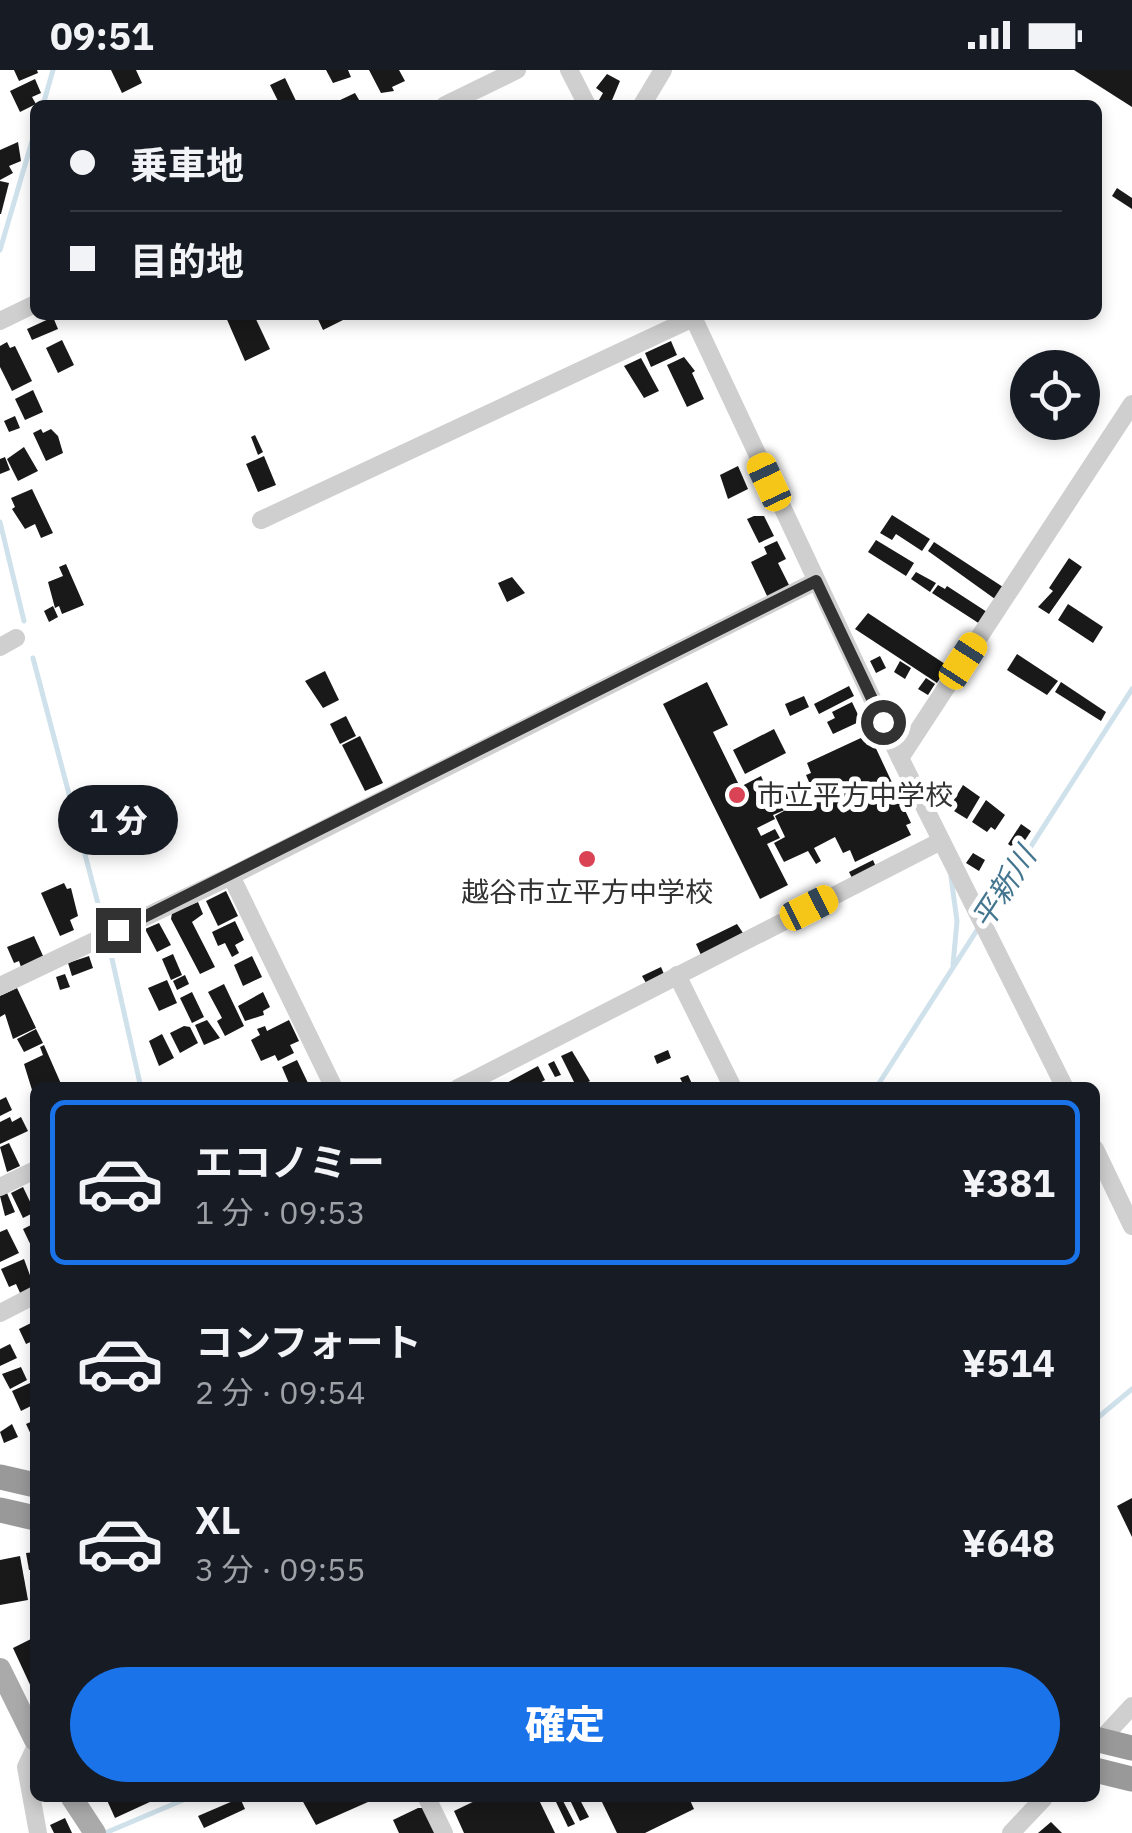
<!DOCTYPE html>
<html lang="ja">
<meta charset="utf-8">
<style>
body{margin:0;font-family:"IBM Plex Sans","Noto Sans JP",sans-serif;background:#242831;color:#f1f3f6;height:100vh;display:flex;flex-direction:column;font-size:38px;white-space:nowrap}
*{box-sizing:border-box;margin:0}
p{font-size:32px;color:#9ea1a6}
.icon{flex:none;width:55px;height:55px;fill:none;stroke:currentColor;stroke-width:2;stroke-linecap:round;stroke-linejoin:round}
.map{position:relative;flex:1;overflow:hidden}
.panel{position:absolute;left:30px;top:1012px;width:1070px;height:720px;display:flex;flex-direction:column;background:#171b24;border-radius:15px;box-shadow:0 5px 15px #0003}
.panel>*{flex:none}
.top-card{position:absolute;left:30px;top:30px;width:1072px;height:220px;border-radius:15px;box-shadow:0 5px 15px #0003;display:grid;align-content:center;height:220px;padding:0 40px;background:#171b24}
.buttons{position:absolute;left:1010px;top:280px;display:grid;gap:20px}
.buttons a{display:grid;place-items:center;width:90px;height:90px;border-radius:50%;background:#171b24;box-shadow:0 5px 15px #0003;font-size:50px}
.end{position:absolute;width:45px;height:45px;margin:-22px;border:12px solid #323232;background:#fff;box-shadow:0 0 0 5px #fff}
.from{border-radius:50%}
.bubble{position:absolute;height:70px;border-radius:35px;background:#171b24;box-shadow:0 5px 15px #0003;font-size:32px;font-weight:800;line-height:70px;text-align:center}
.car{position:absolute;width:30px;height:60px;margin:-30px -15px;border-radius:12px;box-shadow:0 0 8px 2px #0007;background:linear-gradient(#f5c518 24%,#345 0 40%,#f5c518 0 76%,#345 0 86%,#f5c518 0)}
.top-card b{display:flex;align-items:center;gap:35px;height:95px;font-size:38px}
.top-card b+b{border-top:2px solid #363941}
.top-card i{width:25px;height:25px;background:#f1f3f6}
ul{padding:18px 0 0;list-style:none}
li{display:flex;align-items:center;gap:30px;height:165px;margin:0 20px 15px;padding:0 20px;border:5px solid transparent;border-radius:15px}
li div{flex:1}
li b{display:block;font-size:38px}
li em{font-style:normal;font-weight:800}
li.on{border-color:#1a73e8}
li>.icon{width:90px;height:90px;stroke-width:1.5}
.button{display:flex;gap:20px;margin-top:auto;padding:20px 40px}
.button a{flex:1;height:115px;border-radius:60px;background:#1a73e8;color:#fff;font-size:40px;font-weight:800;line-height:115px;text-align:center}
.status{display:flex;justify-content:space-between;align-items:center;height:70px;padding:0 50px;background:#171b24;direction:ltr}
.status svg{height:28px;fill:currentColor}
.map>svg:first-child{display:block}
</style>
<div class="status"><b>09:51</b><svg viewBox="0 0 49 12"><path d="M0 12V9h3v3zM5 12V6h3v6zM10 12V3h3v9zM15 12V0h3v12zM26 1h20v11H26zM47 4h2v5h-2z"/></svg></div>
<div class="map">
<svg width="1132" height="1763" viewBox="0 0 1132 1763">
<rect width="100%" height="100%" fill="#fff"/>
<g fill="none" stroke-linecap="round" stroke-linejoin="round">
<g stroke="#cfe1eb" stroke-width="5">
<polyline points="43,35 53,0"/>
<polyline points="0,180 35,61"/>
<polyline points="0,452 24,551"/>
<polyline points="33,588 105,860"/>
<polyline points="951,807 957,851 953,895"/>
<polyline points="985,848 1132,619"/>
<polyline points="108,871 141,1018"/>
<polyline points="876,1018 979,857"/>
<polyline points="1095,1350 1132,1319"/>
<polyline points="105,1763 188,1728"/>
</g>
</g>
<g fill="#191919">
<polygon points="14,0 37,0 38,3 19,11"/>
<polygon points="111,0 136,0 142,13 122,23"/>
<polygon points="326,0 348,0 351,7 333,13"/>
<polygon points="369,0 399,0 405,11 392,17 394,21 381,23"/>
<polygon points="1074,0 1132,0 1132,37"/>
<polygon points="607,4 620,11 610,35 599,30 603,23 596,18"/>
<polygon points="285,8 298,35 280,35 270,15"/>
<polygon points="35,9 41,23 32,27 36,34 20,42 10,21"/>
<polygon points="355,23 362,35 338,35 336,32"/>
<polygon points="18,72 21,91 9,96 13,103 0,110 0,80"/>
<polygon points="0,111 9,113 1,144 0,144"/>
<polygon points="1117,118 1132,128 1132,139 1112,126"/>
<polygon points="225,245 254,245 270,279 245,291"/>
<polygon points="316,245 345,245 347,248 323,260"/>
<polygon points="53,247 58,259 32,270 27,259"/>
<polygon points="62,270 74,295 58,303 46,278"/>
<polygon points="671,271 677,285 651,297 645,283"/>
<polygon points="7,272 10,278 15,276 32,311 12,321 0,297 0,276"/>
<polygon points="684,287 695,301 692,303 704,329 687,337 667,295"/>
<polygon points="641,288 659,321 644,328 624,296"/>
<polygon points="33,320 43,342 25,350 15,329"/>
<polygon points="15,346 20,358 9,362 4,351"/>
<polygon points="41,359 43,363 51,359 58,366 63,383 46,391 33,363"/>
<polygon points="255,365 263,382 258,385 251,367"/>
<polygon points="24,377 38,401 18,411 7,389"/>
<polygon points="264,386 276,415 258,422 246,394"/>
<polygon points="5,387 10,400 0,404 0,389"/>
<polygon points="738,396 748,419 728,429 720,405"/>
<polygon points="32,419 53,463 41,468 35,454 25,459 12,439 15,437 11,428"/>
<polygon points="892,445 930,469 922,481 896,464 892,470 880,463"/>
<polygon points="754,446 764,446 774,466 759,473 747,449"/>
<polygon points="876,470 914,493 906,506 868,482"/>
<polygon points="777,471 786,489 778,493 790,517 768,528 751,492 767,484 764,477"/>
<polygon points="934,472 1003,517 995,529 928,481"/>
<polygon points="1069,488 1082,497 1049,544 1038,537 1053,521 1049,518"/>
<polygon points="66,494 84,535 62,544 59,536 55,538 48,512 63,506 59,497"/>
<polygon points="916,502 936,513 930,522 911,509"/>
<polygon points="512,507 525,523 507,532 498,513"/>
<polygon points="938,515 945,519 947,516 987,542 980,554 932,523"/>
<polygon points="1068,534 1103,557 1093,573 1058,550"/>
<polygon points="53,536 58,547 49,552 44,541"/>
<polygon points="868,543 948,596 937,613 855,559"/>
<polygon points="1017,584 1058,611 1047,625 1007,600"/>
<polygon points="880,586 886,598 876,603 870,591"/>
<polygon points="900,591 911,598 905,609 894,602"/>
<polygon points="325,601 339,630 323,638 305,611"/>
<polygon points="926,608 935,614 928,625 918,619"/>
<polygon points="707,612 728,655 713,662 740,717 761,706 770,726 791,717 796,727 805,723 808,729 815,726 806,705 811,703 807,693 863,667 867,675 873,672 911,753 906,755 911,765 855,792 850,780 843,783 835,767 814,778 821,791 816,794 808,781 784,792 774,773 785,767 775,746 789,738 773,745 775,749 757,758 761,766 775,759 780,768 767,774 788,815 760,829 663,634"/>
<polygon points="1061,612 1106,642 1101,651 1055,622"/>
<polygon points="849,616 854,626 819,644 814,634"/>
<polygon points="804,626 809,637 790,646 785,634"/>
<polygon points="852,632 861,651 833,664 827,652 835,648 832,642"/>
<polygon points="346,646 356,666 340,674 330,654"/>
<polygon points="774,659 786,683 745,704 733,680"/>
<polygon points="360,666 383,713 365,721 342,675"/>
<polygon points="963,715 980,727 967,749 949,738"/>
<polygon points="986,730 1005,745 995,760 991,757 987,762 972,752"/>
<polygon points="1021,754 1031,761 1018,781 1008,774"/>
<polygon points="973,783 985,790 979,801 966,793"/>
<polygon points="873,790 876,797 852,808 849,802"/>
<polygon points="64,813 67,819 71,818 78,846 70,850 74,860 60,866 41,823"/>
<polygon points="226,821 238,846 218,856 206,831"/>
<polygon points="198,832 203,844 192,852 215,897 200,904 171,849 172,843"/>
<polygon points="235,851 244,870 235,875 239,883 232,887 225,873 218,876 212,862"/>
<polygon points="159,853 171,875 157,882 145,859"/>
<polygon points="737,854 743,863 701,885 696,874"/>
<polygon points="34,866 44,888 21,897 19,891 14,893 7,877"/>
<polygon points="173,884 182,905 171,910 162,889"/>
<polygon points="89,886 93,898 72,906 68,893"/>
<polygon points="252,886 262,907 243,916 234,895"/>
<polygon points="661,897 664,904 646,913 642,906"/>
<polygon points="65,904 70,917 60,920 56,907"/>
<polygon points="185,905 189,914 177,920 173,911"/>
<polygon points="167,910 177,933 159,941 148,918"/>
<polygon points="224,914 244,956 225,966 217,951 222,948 208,922"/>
<polygon points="17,918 36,958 13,969 5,944 0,947 0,926"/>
<polygon points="192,922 204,947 192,953 180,928"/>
<polygon points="263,922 270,937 263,941 264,945 245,951 238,936"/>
<polygon points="207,950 220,968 204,975 195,955"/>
<polygon points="289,950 299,971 290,975 294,983 278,991 275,985 261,991 251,970 260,965 257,959 265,956 267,961"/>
<polygon points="184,956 190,957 198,973 180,983 170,963"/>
<polygon points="36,959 43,973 24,982 17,969"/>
<polygon points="162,964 174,988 159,996 149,971"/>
<polygon points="44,975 62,1016 32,1020 24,994 43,985 40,977"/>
<polygon points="668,980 671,988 657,994 654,986"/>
<polygon points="572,981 590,1011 577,1018 561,986"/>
<polygon points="297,990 308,1013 291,1018 282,997"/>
<polygon points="554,991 561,1005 555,1007 548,994"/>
<polygon points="538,996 545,1010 531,1018 503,1015"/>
<polygon points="688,1005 693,1016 685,1018 680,1008"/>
<polygon points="6,1027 12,1040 0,1046 0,1030"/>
<polygon points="10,1047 12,1052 21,1047 28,1061 0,1074 0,1052"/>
<polygon points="9,1073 20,1096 7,1102 0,1077"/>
<polygon points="23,1117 35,1142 23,1148 11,1123"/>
<polygon points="7,1123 15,1142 5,1146 0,1126"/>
<polygon points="35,1153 35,1184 23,1159"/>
<polygon points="7,1159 19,1183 0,1192 0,1162"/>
<polygon points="24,1189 35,1219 21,1225 16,1214 9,1217 1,1199"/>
<polygon points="35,1251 35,1270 26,1274 19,1259"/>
<polygon points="10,1274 17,1288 0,1296 0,1279"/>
<polygon points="21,1297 27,1310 10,1319 2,1304"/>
<polygon points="30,1313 35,1334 21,1341 12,1321"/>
<polygon points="35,1350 35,1373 26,1354"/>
<polygon points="12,1354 18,1367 4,1373 0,1362"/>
<polygon points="1132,1428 1132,1467 1117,1436"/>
<polygon points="35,1482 35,1499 29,1500 26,1483"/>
<polygon points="20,1486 28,1530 0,1535 0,1490"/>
<polygon points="35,1567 35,1618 32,1619 13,1578"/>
<polygon points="106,1728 151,1728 152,1731 115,1748"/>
<polygon points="240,1728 245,1739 204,1758 198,1746"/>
<polygon points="318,1728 319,1730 377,1728 316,1755 302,1730"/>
<polygon points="481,1728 538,1728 555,1763 464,1763 454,1741"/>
<polygon points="569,1728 579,1728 589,1747 580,1751"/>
<polygon points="600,1728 689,1728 694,1739 645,1763 617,1763"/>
<polygon points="562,1729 575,1754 568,1757 556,1732"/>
<polygon points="418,1738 425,1738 437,1763 399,1763 393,1750"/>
<polygon points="65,1748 72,1763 54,1763 50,1755"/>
<polygon points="1051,1752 1062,1763 1038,1763"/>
</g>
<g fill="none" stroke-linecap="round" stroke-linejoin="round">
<g stroke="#cfcfcf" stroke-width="18">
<polyline points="569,0 587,35"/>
<polyline points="445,35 517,0"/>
<polyline points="642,35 663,0"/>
<polyline points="692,245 900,688 1065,1018"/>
<polyline points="0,251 35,234"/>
<polyline points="261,450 693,248"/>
<polyline points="0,577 16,568"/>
<polyline points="900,688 1132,334"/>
<polyline points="231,806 334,1018"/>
<polyline points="677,905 733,1018"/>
<polyline points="0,916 231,806 816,511"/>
<polyline points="458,1018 941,771"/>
<polyline points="1095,1079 1132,1156"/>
<polyline points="0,1117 35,1100"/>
<polyline points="0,1243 35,1225"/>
<polyline points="1095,1676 1132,1636"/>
<polyline points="35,1678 26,1697 38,1763"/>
<polyline points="427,1728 444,1763"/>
<polyline points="1011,1763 1044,1728"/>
</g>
<g stroke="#aaa" stroke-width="22">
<polyline points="0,1599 35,1670"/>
<polyline points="72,1728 95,1763"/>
</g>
<g stroke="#999" stroke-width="25">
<polyline points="0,1407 35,1415"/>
<polyline points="0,1440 35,1448"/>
<polyline points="1095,1669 1132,1678"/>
<polyline points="1095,1700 1132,1709"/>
</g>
</g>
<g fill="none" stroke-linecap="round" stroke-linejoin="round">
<polyline stroke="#323232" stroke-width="12" points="118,860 816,511 883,652"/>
</g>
<g fill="#d94353" stroke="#fff" stroke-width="4">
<circle cx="737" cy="725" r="10"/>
<circle cx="587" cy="789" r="10"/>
</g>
<g text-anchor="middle" stroke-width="10" stroke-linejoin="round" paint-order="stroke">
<g font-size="28" fill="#323232" stroke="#fff" text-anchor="start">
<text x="757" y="735">市立平方中学校</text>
<text x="587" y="832" text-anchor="middle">越谷市立平方中学校</text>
</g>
<g font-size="30" font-style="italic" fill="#44758f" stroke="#fff">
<text transform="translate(1004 818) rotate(-57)" y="10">平新川</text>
</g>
</g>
</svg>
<div class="buttons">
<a><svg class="icon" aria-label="locate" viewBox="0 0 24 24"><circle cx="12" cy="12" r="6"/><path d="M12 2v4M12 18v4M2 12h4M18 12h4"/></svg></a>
</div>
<i class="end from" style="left:883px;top:652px"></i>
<i class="end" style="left:118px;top:860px"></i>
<div class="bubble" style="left:58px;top:715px;width:120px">1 分</div>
<i class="car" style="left:769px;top:412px;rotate:335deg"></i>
<i class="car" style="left:963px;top:591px;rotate:33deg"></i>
<i class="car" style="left:809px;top:838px;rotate:63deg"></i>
<div class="top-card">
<b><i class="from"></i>乗車地</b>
<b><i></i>目的地</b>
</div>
<section class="panel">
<ul>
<li class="on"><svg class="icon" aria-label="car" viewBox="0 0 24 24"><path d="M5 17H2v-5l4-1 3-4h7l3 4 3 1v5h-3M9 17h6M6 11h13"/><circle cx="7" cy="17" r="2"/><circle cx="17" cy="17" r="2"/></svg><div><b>エコノミー</b><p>1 分 · 09:53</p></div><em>¥381</em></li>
<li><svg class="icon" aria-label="car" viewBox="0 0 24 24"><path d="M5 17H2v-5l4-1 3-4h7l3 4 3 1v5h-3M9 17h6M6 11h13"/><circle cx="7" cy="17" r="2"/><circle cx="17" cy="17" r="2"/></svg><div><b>コンフォート</b><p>2 分 · 09:54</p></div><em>¥514</em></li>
<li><svg class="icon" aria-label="car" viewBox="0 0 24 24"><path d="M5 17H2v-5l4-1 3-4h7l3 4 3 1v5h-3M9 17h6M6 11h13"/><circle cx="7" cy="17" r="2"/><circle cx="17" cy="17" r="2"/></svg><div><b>XL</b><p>3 分 · 09:55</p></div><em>¥648</em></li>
</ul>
<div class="button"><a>確定</a></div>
</section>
</div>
